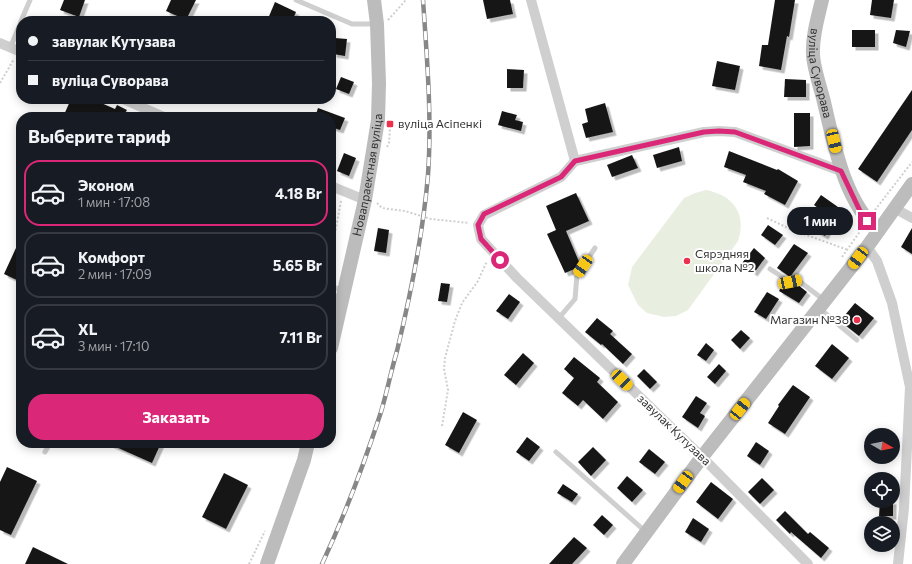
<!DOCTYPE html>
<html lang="ru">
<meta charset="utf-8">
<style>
body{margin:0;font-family:Commissioner,sans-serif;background:#20242c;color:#f1f3f6;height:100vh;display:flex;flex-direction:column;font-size:15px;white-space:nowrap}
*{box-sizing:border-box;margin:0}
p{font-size:13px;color:#9ea1a6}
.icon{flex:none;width:22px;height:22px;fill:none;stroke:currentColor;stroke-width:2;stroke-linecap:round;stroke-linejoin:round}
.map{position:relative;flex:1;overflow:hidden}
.details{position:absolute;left:16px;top:112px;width:320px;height:336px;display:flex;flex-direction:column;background:#171b24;border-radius:16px;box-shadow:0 2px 10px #0003}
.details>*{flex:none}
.guide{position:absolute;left:16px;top:16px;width:320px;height:88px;border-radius:16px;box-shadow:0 2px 10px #0003;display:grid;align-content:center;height:88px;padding:0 12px;background:#171b24}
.needle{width:26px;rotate:99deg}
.controls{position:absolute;left:864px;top:428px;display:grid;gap:8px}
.controls a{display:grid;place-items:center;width:36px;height:36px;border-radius:50%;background:#171b24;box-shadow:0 2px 10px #0003;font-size:20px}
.end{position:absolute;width:18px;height:18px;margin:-9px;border:5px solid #db2777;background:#fff;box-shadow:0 0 0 2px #fff}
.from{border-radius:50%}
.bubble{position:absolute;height:28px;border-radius:14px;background:#171b24;box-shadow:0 2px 10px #0003;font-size:13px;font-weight:700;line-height:28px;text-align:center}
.car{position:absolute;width:12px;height:24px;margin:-12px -6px;border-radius:5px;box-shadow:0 0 3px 1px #0007;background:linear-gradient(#f5c518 24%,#345 0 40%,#f5c518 0 76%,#345 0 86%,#f5c518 0)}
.guide b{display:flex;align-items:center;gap:14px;height:38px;font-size:15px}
.guide b+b{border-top:1px solid #363941}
.guide i{width:10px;height:10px;background:#f1f3f6}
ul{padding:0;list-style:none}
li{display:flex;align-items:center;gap:12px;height:66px;margin:0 8px 6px;padding:0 4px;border:2px solid #363941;border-radius:16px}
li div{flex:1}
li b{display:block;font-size:15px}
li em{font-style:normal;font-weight:700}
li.on{border-color:#db2777}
li>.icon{width:36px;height:36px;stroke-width:1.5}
h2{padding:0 12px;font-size:18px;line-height:48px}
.cta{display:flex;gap:8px;margin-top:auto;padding:8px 12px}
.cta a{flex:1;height:46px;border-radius:16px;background:#db2777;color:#fff;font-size:16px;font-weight:700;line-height:46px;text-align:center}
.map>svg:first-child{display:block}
</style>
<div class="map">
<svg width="912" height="564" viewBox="0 0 912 564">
<defs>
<filter id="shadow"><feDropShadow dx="3.5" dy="3.5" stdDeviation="0" flood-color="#0004"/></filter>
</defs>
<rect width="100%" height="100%" fill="#fff"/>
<path fill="#e9efe0" d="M706 190C733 195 747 214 738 241L688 310 676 316 664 317 647 313 638 305 628 285 632 267 684 198 695 193Z"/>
<g fill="#191919" filter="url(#shadow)">
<polygon points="64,0 85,0 79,17 60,10"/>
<polygon points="171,0 196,0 186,20 166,11"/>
<polygon points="483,0 510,0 513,14 487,19"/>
<polygon points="775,0 795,0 789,37 787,36 781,70 759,66 762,45 768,45"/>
<polygon points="872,0 894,0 891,18 870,15"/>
<polygon points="275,2 296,12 292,21 267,21"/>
<rect x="852" y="30" width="23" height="17"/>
<polygon points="896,30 910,31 906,47 893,43"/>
<polygon points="335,38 347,39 345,56 333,54"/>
<polygon points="717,61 740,66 735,90 712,86"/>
<polygon points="507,69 524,70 523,88 507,88"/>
<polygon points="341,77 354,82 349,94 336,89"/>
<polygon points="785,79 806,80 806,97 784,97"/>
<polygon points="912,90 912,130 877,182 858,169"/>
<polygon points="71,99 92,99 115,109 117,105 127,110 125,113 133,117 88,117 80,113 78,117 63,117"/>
<polygon points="605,103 613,132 586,138 582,124 588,122 585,109"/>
<polygon points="318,108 345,118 340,130 331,127 331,117 315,117"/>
<polygon points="502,111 517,115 515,120 523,122 521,131 498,125"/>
<polygon points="794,113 810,113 810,146 794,147"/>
<polygon points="679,147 682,161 657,168 653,155"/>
<polygon points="729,151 777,170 778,169 798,181 785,205 764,194 766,191 743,182 746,175 724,167"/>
<polygon points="344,153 356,158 349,176 337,171"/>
<polygon points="632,155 638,168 612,177 607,165"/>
<polygon points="576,193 589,221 566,231 580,264 577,268 565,273 547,234 556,230 546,206"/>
<polygon points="821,195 838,207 825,226 829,228 825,236 812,229 822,211 814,205"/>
<polygon points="768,225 783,235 775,245 761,235"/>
<polygon points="378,228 389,230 386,253 374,251"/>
<polygon points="912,228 912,254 901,247"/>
<polygon points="21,237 21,282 4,274"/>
<polygon points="794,244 808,253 790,277 777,268"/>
<polygon points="754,248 765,258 754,273 742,263"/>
<polygon points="441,283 450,284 447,302 438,301"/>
<polygon points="784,283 790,286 798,285 807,292 799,303 779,291"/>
<polygon points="767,292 779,299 766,319 754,312"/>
<polygon points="509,294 520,302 508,319 496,311"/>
<polygon points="855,303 874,318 859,336 840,321"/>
<polygon points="597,318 613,331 610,334 632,354 623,364 602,344 601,345 585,332"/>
<polygon points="741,330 750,338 740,349 731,340"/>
<polygon points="706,343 714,350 706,361 697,355"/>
<polygon points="832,344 849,358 832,379 815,366"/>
<polygon points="523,353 534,363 516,385 504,375"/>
<polygon points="574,357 600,378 597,382 618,402 603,419 583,400 578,406 562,393 574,378 564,369"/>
<polygon points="719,364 726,371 715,384 707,377"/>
<polygon points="644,369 657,382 650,389 637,376"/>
<polygon points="793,385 810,397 785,434 768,423 779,406 778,405"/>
<polygon points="696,396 707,403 700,413 705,416 698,428 682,417"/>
<polygon points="463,412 477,420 459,453 445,445"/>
<polygon points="527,437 540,447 529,461 516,452"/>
<polygon points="756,442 769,451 760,465 747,456"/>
<polygon points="107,443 161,443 152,463"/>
<polygon points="593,447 606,460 591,476 578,462"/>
<polygon points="649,449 665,462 655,474 639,462"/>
<polygon points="7,467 37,481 11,535 0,530 0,482"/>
<polygon points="224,473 248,485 226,529 202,517"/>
<polygon points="627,476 643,490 632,502 617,488"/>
<polygon points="762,478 774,490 760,504 748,492"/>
<polygon points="711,482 733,499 718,519 696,502"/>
<polygon points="563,484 578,494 572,502 557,493"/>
<polygon points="880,501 893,501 893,516 879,516"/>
<polygon points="785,511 808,534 810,532 829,548 821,558 791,532 790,534 776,520"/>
<polygon points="602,515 613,525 604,535 593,525"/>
<polygon points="693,518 709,529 701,542 685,532"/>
<polygon points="574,537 587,548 572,564 549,564"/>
<polygon points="33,547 68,564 25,564"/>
</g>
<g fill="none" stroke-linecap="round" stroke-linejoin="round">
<g stroke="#cfcfcf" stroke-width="2" stroke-dasharray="2 2" stroke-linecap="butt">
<polyline points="388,20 406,0"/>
<polyline points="0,83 14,59"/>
<polyline points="387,147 389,143 390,128"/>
<polyline points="377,203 382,208 405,211 431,219 469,223"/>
<polyline points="875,210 912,162"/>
<polyline points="767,218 790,229 848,250"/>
<polyline points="331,254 341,201"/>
<polyline points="842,257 861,230"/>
<polyline points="442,426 448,390 444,369 445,358 455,321 462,303 478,281 487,261"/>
<polyline points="249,564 265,531"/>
</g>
<g stroke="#cfcfcf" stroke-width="5">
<polyline points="296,0 352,24 376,24"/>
<polyline points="21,21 30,0"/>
<polyline points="10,48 21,22"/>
<polyline points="770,269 790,282 799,281 824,300"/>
<polyline points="331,287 344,290"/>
<polyline points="820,309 857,340"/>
<polyline points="558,319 575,299 577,275 595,248"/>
<polyline points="45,452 50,443"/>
<polyline points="556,452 646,532"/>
</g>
<g stroke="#cfcfcf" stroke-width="10">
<polyline points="531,0 575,161 561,177 484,215 478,225 481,239 517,278 702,457 808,564"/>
<polyline points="0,43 21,52"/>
<polyline points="123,99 164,117"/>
<polyline points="575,161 704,132 719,131 735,132 841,171"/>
<polyline points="331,186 365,200"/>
<polyline points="894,208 912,218"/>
<polyline points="867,247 877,261 892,303 910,387 904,508 898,564"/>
</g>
<g stroke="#bcbcbc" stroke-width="14">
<path id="s1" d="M822 0C818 17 812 36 813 54 813 65 820 87 823 98 834 143 843 199 878 231"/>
<path id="s2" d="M331 348 365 200 378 120 379 83 377 24 374 0"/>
<polyline points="267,564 304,460 308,443"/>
<polyline points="623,564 702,457 867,247 912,184"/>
</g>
<defs>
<path id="rail" d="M322 564C345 515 364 464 381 412 387 392 391 371 397 351 411 293 423 234 428 175 432 117 427 58 423 0"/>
</defs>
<use href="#rail" stroke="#878787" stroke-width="4.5"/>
<use href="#rail" stroke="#fff" stroke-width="3" stroke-dasharray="9" stroke-linecap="butt"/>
</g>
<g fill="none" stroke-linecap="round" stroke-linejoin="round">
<polyline stroke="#db2777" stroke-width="5" points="500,260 481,239 478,225 484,214 561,177 575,161 704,132 719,131 735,132 841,171 860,211 867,221"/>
</g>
<g fill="#ed304c" stroke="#fff" stroke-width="1.5">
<rect x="386" y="120" width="8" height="8" rx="2"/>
<circle cx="687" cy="261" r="4"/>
<circle cx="857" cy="320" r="4"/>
</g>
<g text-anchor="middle" stroke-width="4" stroke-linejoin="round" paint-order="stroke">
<g font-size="12" fill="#323232" stroke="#fff">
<text dy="4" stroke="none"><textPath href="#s1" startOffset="75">вуліца Суворава</textPath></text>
<text dy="4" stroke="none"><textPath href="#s2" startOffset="177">Новапраектная вуліца</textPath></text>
<text transform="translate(674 430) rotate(44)" y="4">завулак Кутузава</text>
</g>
<g font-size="12" fill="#323232" stroke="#fff" text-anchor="start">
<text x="398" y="128">вуліца Асіпенкі</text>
<text x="695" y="258">Сярэдняя<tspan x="695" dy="14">школа №2</tspan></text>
<text x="849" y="324" text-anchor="end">Магазин №38</text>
</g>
</g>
</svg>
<div class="controls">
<a><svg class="needle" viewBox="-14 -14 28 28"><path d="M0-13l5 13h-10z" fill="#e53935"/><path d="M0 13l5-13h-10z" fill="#9ea1a6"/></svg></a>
<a><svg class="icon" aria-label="locate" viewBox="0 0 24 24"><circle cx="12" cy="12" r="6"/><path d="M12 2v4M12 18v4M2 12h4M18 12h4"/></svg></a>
<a><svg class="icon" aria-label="layers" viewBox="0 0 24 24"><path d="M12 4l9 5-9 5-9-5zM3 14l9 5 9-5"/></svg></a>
</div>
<i class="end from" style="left:500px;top:260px"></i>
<i class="end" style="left:867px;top:221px"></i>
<div class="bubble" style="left:787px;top:207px;width:66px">1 мин</div>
<i class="car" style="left:834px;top:141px;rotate:167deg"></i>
<i class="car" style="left:858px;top:258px;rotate:217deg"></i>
<i class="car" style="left:583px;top:266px;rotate:214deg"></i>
<i class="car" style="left:790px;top:282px;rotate:78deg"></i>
<i class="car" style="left:622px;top:380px;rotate:134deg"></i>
<i class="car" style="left:740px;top:409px;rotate:38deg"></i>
<i class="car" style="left:683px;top:482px;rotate:216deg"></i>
<div class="guide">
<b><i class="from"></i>завулак Кутузава</b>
<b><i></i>вуліца Суворава</b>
</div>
<section class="details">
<h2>Выберите тариф</h2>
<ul>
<li class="on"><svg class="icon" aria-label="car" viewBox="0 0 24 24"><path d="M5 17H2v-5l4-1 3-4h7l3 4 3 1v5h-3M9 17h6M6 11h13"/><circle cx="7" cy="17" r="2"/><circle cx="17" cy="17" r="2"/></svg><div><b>Эконом</b><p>1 мин · 17:08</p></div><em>4.18 Br</em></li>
<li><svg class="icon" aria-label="car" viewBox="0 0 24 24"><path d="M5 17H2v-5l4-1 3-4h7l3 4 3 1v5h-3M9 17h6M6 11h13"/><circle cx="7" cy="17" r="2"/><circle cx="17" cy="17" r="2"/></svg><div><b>Комфорт</b><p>2 мин · 17:09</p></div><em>5.65 Br</em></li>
<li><svg class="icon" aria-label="car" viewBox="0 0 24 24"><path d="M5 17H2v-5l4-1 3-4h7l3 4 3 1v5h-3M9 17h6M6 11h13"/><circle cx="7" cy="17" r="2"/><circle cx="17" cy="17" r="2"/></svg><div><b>XL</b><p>3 мин · 17:10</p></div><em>7.11 Br</em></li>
</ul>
<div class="cta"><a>Заказать</a></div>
</section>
</div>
